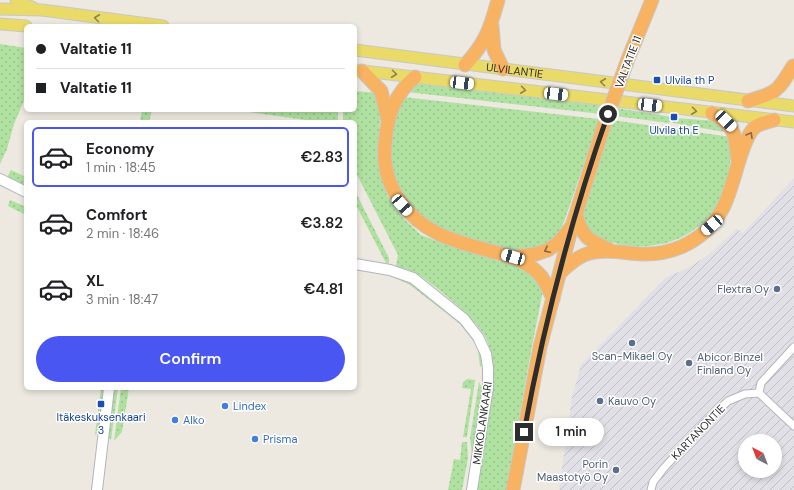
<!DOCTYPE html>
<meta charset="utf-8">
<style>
body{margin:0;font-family:"DM Sans",sans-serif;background:#f2f2f2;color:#202124;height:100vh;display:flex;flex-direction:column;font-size:15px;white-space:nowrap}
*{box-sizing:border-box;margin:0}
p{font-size:13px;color:#757577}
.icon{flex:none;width:22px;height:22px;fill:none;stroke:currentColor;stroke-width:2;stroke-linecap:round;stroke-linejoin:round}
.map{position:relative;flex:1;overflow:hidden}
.drawer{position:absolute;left:24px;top:120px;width:333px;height:270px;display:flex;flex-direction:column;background:#fff;border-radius:6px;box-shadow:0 2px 6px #0003}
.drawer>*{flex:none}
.hud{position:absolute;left:24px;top:24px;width:333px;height:88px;border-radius:6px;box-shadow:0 2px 6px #0003;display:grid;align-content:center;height:88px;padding:0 12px;background:#fff}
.needle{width:26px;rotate:318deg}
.tools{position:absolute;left:738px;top:434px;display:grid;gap:8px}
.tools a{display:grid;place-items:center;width:44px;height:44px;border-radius:50%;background:#fff;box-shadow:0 2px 6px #0003;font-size:20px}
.end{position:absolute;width:18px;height:18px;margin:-9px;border:5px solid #2d2d2d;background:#fff;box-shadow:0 0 0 2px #fff}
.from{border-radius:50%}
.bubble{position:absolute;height:28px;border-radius:14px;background:#fff;box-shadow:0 2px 6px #0003;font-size:13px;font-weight:600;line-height:28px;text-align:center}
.car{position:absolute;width:12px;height:24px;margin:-12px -6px;border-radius:5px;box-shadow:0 0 3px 1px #0007;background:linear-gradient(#fff 24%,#345 0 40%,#fff 0 76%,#345 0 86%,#fff 0)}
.hud b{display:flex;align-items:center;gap:14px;height:38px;font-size:15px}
.hud b+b{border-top:1px solid #e0e0e0}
.hud i{width:10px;height:10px;background:#202124}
ul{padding:7px 0 0;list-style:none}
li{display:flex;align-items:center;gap:12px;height:60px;margin:0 8px 6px;padding:0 4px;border:2px solid transparent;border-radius:6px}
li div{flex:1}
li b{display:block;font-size:15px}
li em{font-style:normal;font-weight:600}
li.active{border-color:#4956f1}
li>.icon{width:36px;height:36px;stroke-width:1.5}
.action{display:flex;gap:8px;margin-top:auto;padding:8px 12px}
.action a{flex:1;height:46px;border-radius:24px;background:#4956f1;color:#fff;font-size:16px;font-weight:600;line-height:46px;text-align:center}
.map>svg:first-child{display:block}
</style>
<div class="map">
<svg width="794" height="490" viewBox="0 0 794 490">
<defs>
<pattern id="industrial-furrows" width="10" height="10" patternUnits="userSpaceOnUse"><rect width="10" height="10" fill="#e2e0e7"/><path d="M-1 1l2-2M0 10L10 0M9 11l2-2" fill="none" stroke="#c2c0c6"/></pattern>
<pattern id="grass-dots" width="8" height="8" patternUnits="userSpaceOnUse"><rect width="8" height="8" fill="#afe1a0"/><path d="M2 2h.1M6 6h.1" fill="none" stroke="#97c18a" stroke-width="1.8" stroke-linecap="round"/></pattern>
</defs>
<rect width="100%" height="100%" fill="#ede9e0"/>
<path fill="url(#industrial-furrows)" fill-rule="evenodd" d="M794 178V490H559L572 397 581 365 666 277 684 270 707 256 737 229 743 233ZM745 441H775V471H745Z"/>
<g fill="url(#grass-dots)">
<polygon points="0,44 26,48 26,96 14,124 7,149 0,164"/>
<polygon points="418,84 605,106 601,114 407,92"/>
<path d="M355 91 378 93 381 111 377 154 380 173 387 195 401 216 421 235 452 247 522 268 535 275 543 291 532 346 506 490H475L492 380C493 363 492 347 483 333 473 316 433 284 416 273 410 270 403 268 396 266L398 255 355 171V122H343V110H355Z"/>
<polygon points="403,97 599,119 564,222 557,235 548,244 535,250 516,251 466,238 441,230 423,218 400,193 389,159 394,124"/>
<polygon points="617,108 672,117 669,123 615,116"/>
<polygon points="142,110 152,110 149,122 140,122"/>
<polygon points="234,110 338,110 338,122 320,122"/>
<polygon points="675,118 716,121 730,133 673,123"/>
<path d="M612 120 731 137C731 152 730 178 724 191 700 248 640 258 588 234L583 224V210Z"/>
<polygon points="11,170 26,177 26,187 7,177"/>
<polygon points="355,191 389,258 389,263 386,263 355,203"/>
<polygon points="10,200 26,207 26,215 8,206"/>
<polygon points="392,273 410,281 462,322 478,341 484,364 480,367 478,350 475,343 460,324 410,285 391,276"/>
<polygon points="467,379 475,380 467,437 463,437 471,389 462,388 463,382"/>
<polygon points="479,382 482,388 472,455 470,438"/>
<polygon points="101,388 105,388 99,432 95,435"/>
<polygon points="113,388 118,388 111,440 107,435"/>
<polygon points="121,388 129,388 122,432 114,441"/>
<polygon points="462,442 467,442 468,458 462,490 448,490 454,459 460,460"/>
</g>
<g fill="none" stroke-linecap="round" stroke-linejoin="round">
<defs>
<g id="street">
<polyline points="759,393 761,383 794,347"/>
<polyline points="651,490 653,482 663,469 704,424 728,401 745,394 759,393 794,426"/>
</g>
<g id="secondary">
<polyline points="0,179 26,192"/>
<polyline points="355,264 390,270 413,278 464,319 478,337 486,354 488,368 488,387 472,490"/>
<polyline points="97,490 109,388"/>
</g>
<g id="primary">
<polyline points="16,0 20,4 32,7"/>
<polyline points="0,9 42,10 163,26"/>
<polyline points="0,24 26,26"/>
<path id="s1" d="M355 50 794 106"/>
<polyline points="355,70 794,122"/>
</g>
<g id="highway">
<polyline points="492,26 494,50 503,69"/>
<polyline points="628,59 652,0"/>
<path d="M465 65C486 42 490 29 498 0"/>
<polyline points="362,71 381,91 388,120"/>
<path d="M415 77C394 95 387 116 385 144 383 165 388 184 400 201 423 235 458 242 494 252 509 256 526 261 537 272 545 279 549 290 553 299"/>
<path d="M748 101C777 93 778 91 793 66"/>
<path d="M712 113C738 129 734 133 738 161"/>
<path d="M576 215C583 239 589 240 610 250"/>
<polyline points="513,257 536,254 548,250 559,242 572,226 603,128"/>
<path d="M560 273C567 266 575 259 584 255 602 248 623 253 641 254 663 255 684 248 701 235 730 212 731 181 743 149 746 142 748 134 754 128 759 123 768 122 774 120"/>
<polyline points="513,490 540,347 572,226"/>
</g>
</defs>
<use href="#street" stroke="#b3b4bf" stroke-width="9"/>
<use href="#secondary" stroke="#b3b4bf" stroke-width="12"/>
<use href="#primary" stroke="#c8c8c8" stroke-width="13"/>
<use href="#highway" stroke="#c8c8c8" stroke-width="15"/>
<use href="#street" stroke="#fff" stroke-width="7"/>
<use href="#secondary" stroke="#fff" stroke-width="10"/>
<use href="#primary" stroke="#eada68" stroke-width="11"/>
<use href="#highway" stroke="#f7b262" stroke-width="13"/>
<defs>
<polyline id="highway-bridge" points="603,128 628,59"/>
</defs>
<use href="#highway-bridge" stroke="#c8c8c8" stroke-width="15" stroke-linecap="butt"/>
<use href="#highway-bridge" stroke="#f7b262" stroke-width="13"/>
</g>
<defs><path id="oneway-chevron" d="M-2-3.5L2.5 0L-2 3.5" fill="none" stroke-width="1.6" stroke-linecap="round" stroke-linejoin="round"/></defs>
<g stroke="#8c844a">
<use href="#oneway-chevron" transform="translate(97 18) rotate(-173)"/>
<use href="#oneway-chevron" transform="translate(394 74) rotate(7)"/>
<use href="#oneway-chevron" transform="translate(603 82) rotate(-173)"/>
<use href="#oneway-chevron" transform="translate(523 90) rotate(7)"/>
<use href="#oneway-chevron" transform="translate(694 111) rotate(7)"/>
</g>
<g stroke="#886945">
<use href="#oneway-chevron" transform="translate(750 135) rotate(-59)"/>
<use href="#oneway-chevron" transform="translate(547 250) rotate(153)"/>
</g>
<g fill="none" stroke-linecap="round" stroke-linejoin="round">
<path stroke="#2d2d2d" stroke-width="5" d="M524 432C544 324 571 218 608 114"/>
</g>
<g fill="#1a4fb4" stroke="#fff" stroke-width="1.5">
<rect x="653" y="76" width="8" height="8" rx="2"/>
<rect x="670" y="113" width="8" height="8" rx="2"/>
<rect x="97" y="400" width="8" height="8" rx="2"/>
</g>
<g fill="#5c6f8a" stroke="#fff" stroke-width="1.5">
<circle cx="777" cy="289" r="4"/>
<circle cx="632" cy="343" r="4"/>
<circle cx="689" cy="363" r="4"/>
<circle cx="600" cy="401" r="4"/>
<circle cx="616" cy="470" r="4"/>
</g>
<g fill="#3f7fe0" stroke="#fff" stroke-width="1.5">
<circle cx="225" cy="406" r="4"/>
<circle cx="175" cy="420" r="4"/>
<circle cx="255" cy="439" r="4"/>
</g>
<g text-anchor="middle" stroke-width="3" stroke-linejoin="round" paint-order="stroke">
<g font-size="11" fill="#2d2d2d" stroke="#fff">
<text transform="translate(628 62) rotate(-69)" y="4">VALTATIE 11</text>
<text dy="4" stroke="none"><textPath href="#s1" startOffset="161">ULVILANTIE</textPath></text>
<text transform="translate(482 423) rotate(-82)" y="4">MIKKOLANKAARI</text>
<text transform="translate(698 432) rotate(-46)" y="4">KARTANONTIE</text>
</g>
<g font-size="11" fill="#164399" stroke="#fff">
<text x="665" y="84" text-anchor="start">Ulvila th P</text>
<text x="674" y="134">Ulvila th E</text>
<text x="101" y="421">Itäkeskuksenkaari<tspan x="101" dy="13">3</tspan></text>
</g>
<g font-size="11" fill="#4e5e75" stroke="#fff" text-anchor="end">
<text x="769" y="293">Flextra Oy</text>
<text x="632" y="360" text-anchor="middle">Scan-Mikael Oy</text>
<text x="697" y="361" text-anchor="start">Abicor Binzel<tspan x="697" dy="13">Finland Oy</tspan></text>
<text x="608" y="405" text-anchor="start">Kauvo Oy</text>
<text x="608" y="468">Porin<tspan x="608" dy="13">Maastotyö Oy</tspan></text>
</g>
<g font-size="11" fill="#366cbe" stroke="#fff" text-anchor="start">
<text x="233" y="410">Lindex</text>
<text x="183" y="424">Alko</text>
<text x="263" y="443">Prisma</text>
</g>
</g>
</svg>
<div class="tools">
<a><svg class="needle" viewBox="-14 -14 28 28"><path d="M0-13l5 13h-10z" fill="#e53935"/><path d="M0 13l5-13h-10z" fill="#757577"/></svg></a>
</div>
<i class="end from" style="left:608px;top:114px"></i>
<i class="end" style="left:524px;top:432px"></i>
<div class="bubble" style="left:538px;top:418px;width:66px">1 min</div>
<i class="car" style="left:462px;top:83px;rotate:97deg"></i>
<i class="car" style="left:556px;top:94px;rotate:97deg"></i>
<i class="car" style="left:650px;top:105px;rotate:97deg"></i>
<i class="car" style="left:726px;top:121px;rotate:135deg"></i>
<i class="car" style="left:402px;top:205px;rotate:138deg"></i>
<i class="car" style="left:712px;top:225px;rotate:229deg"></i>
<i class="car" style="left:513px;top:257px;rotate:286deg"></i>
<div class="hud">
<b><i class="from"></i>Valtatie 11</b>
<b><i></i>Valtatie 11</b>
</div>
<section class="drawer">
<ul>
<li class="active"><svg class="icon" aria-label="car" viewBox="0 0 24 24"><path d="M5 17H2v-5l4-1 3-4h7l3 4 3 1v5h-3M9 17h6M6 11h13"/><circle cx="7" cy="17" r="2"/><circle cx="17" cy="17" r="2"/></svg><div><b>Economy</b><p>1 min · 18:45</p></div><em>€2.83</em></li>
<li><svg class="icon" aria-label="car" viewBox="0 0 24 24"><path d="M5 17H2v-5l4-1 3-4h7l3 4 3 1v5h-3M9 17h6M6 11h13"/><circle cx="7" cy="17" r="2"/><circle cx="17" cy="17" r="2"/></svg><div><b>Comfort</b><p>2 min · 18:46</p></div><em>€3.82</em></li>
<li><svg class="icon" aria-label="car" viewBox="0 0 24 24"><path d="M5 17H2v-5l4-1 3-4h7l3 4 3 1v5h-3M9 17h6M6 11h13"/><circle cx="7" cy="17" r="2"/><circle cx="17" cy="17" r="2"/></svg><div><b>XL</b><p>3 min · 18:47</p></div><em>€4.81</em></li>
</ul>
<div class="action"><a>Confirm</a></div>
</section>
</div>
